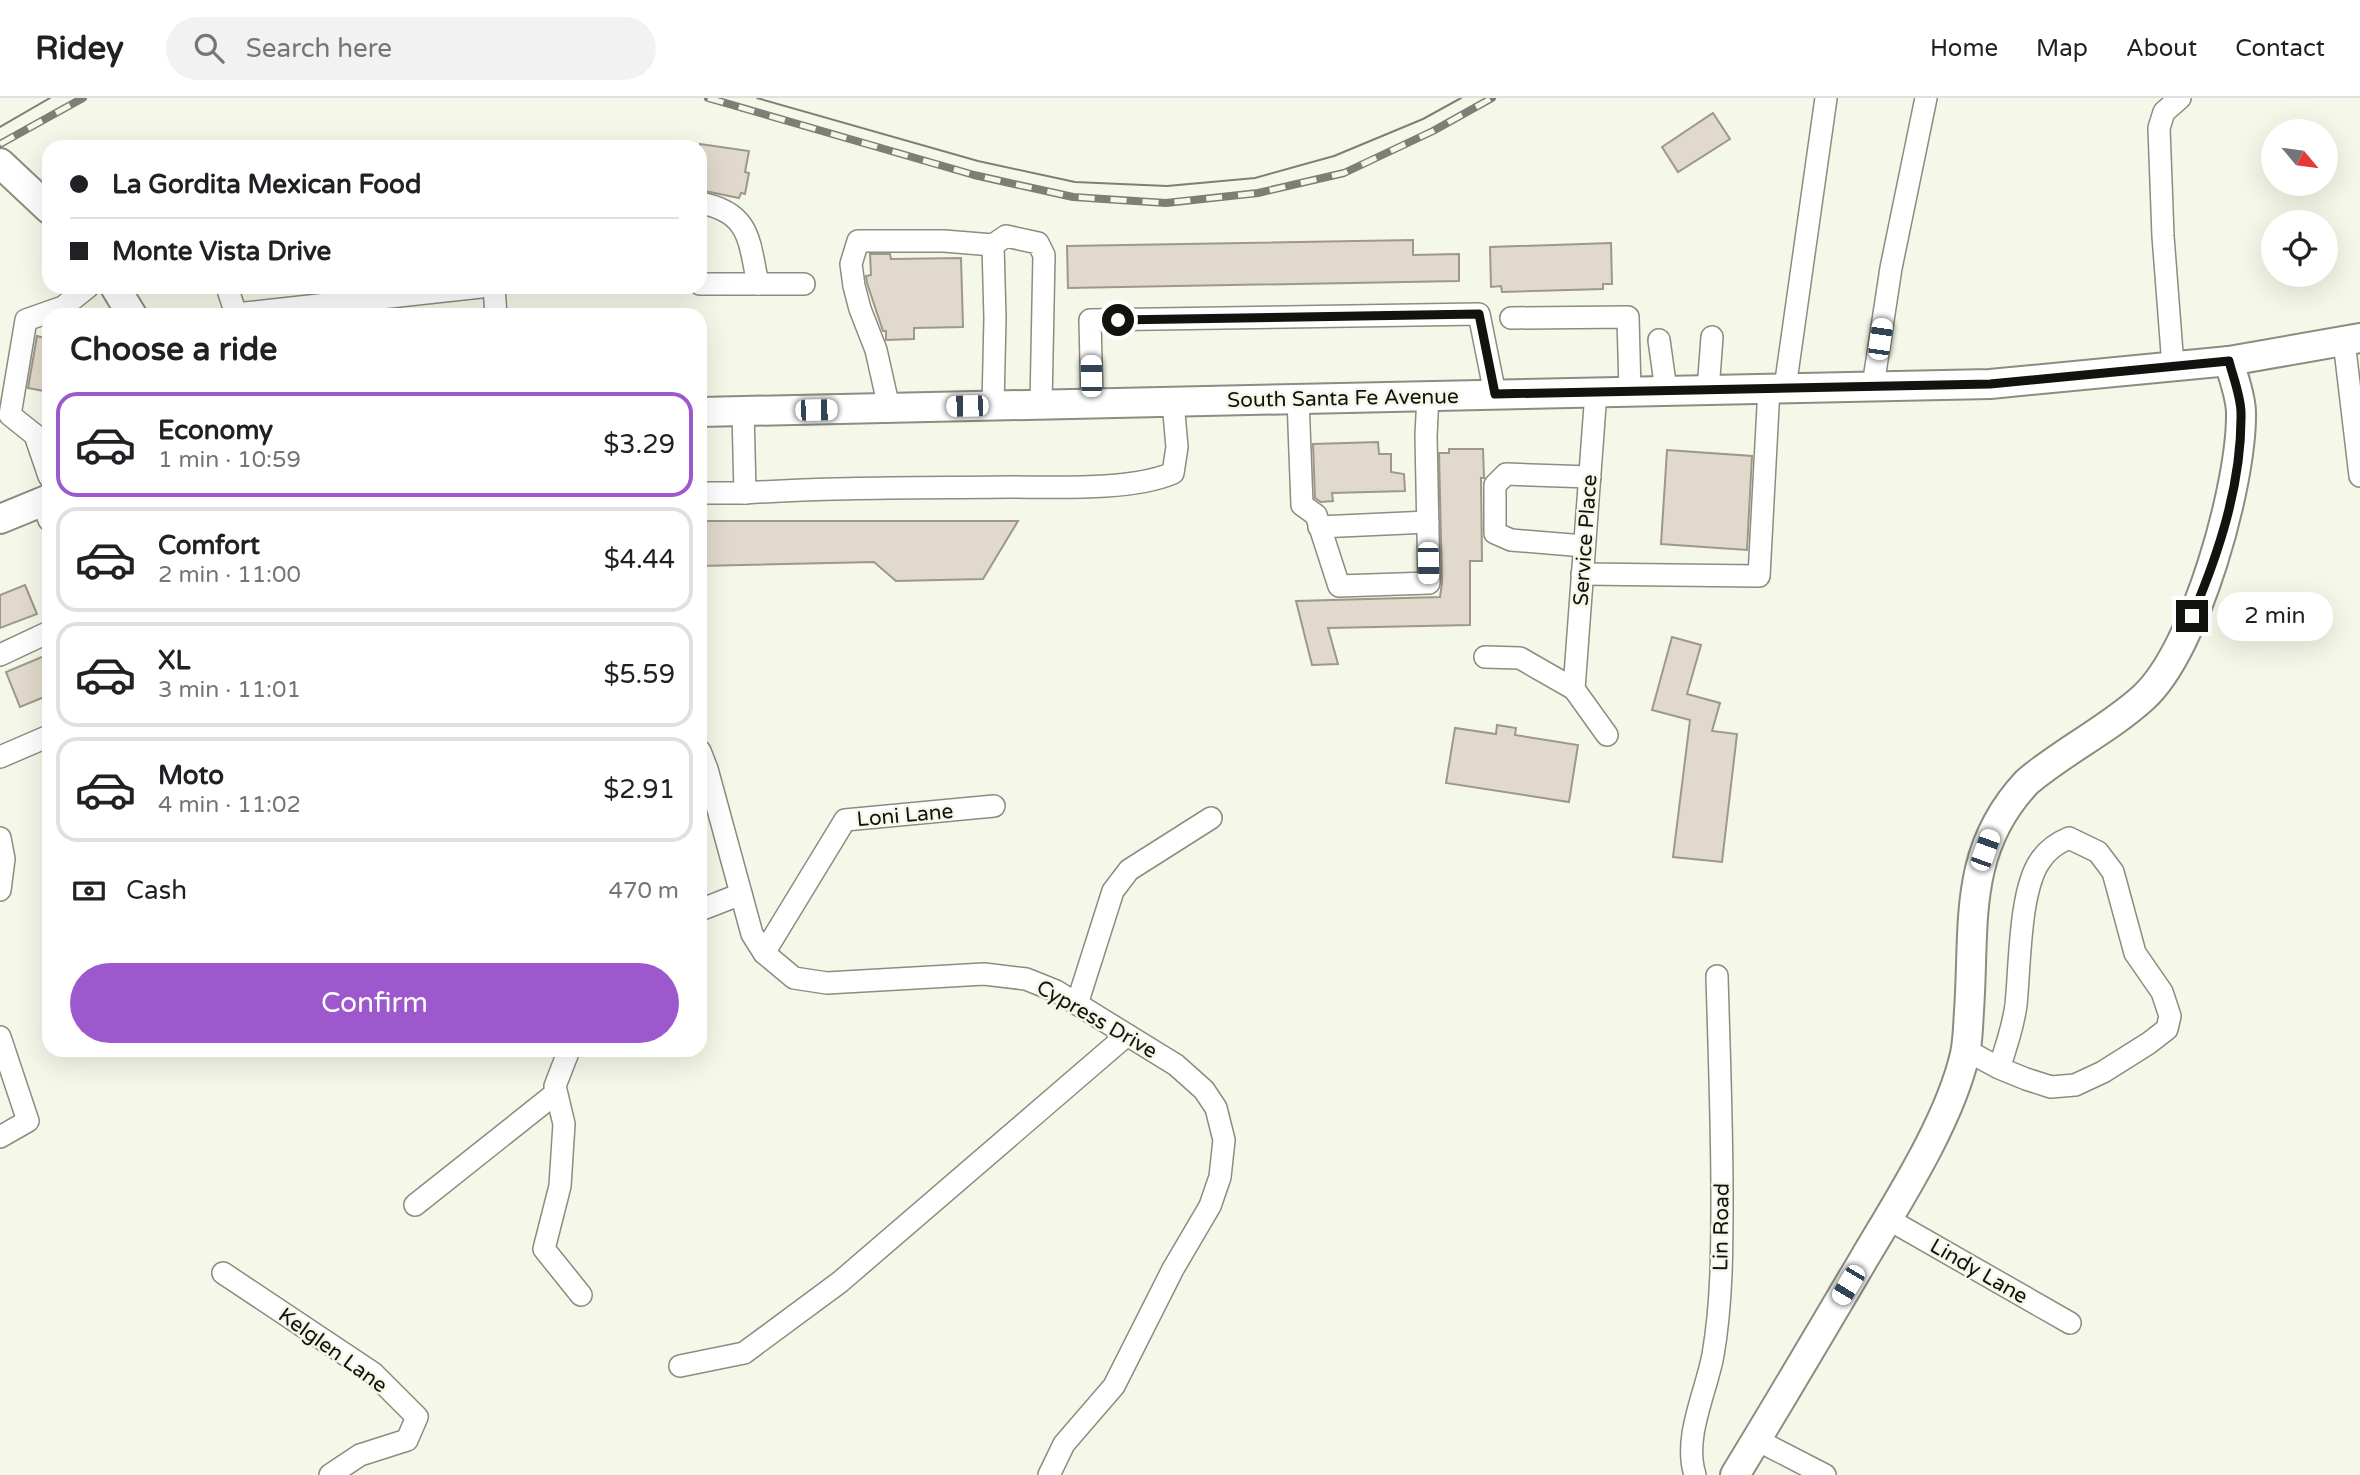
<!DOCTYPE html>
<meta charset="utf-8">
<style>
body{margin:0;font-family:"Varela Round",sans-serif;background:#f2f2f2;color:#202124;height:100vh;display:flex;flex-direction:column;font-size:26px;white-space:nowrap}
*{box-sizing:border-box;margin:0}
p{font-size:23px;color:#757577}
.icon{flex:none;width:38px;height:38px;fill:none;stroke:currentColor;stroke-width:2;stroke-linecap:round;stroke-linejoin:round}
.map{position:relative;flex:1;overflow:hidden}
.sheet{position:absolute;left:42px;top:210px;width:665px;height:749px;display:flex;flex-direction:column;background:#fff;border-radius:21px;box-shadow:0 7px 28px #0002}
.sheet>*{flex:none}
.banner{position:absolute;left:42px;top:42px;width:665px;height:154px;border-radius:21px;box-shadow:0 7px 28px #0002;display:grid;align-content:center;height:154px;padding:0 28px;background:#fff}
.needle{width:46px;rotate:119deg}
.tools{position:absolute;left:2261px;top:21px;display:grid;gap:14px}
.tools a{display:grid;place-items:center;width:77px;height:77px;border-radius:50%;background:#fff;box-shadow:0 7px 28px #0002;font-size:35px}
.end{position:absolute;width:32px;height:32px;margin:-16px;border:9px solid #12130e;background:#fff;box-shadow:0 0 0 4px #fff}
.from{border-radius:50%}
.bubble{position:absolute;height:49px;border-radius:24px;background:#fff;box-shadow:0 7px 28px #0002;font-size:23px;font-weight:600;line-height:49px;text-align:center}
.car{position:absolute;width:21px;height:42px;margin:-21px -10px;border-radius:9px;box-shadow:0 0 5px 2px #0007;background:linear-gradient(#fff 24%,#345 0 40%,#fff 0 76%,#345 0 86%,#fff 0)}
.banner b{display:flex;align-items:center;gap:24px;height:66px;font-size:26px}
.banner b+b{border-top:2px solid #e0e0e0}
.banner i{width:18px;height:18px;background:#202124}
ul{padding:0;list-style:none}
li{display:flex;align-items:center;gap:21px;height:105px;margin:0 14px 10px;padding:0 14px;border:4px solid #e0e0e0;border-radius:21px}
li div{flex:1}
li b{display:block;font-size:26px}
li em{font-style:normal;font-weight:600}
li.selected{border-color:#9d58cd}
li>.icon{width:63px;height:63px;stroke-width:1.5}
h2{padding:0 28px;font-size:32px;line-height:84px}
.pay{display:flex;align-items:center;gap:18px;height:77px;padding:0 28px;font-size:26px}
.pay p{margin-inline-start:auto}
.button{display:flex;gap:14px;margin-top:auto;padding:14px 28px}
.button a{flex:1;height:80px;border-radius:42px;background:#9d58cd;color:#fff;font-size:28px;font-weight:600;line-height:80px;text-align:center}
header{display:flex;align-items:center;gap:42px;box-sizing:border-box;height:98px;padding:0 35px;background:#fff;border-bottom:2px solid #e0e0e0}
header strong{font-size:33px}
nav{display:flex;gap:38px;margin-inline-start:auto;font-size:24px}
.search{width:490px;height:63px;background:#f2f2f2;display:flex;align-items:center;gap:18px;box-sizing:border-box;padding:0 24px;border-radius:38px;color:#757577;font-size:26px}
.map>svg:first-child{display:block}
</style>
<header>
<strong>Ridey</strong>
<div class="search"><svg class="icon" aria-label="search" viewBox="0 0 24 24"><circle cx="10" cy="10" r="6"/><path d="M15 15l6 6"/></svg>Search here</div>
<nav><a>Home</a><a>Map</a><a>About</a><a>Contact</a></nav>
</header>
<div class="map">
<svg width="2360" height="1377" viewBox="0 0 2360 1377">
<rect width="100%" height="100%" fill="#f5f8e8"/>
<g fill="#e1d9cb" stroke="#9e978a" stroke-width="2">
<polygon points="1713,15 1730,41 1678,74 1662,49"/>
<polygon points="700,46 749,53 745,74 749,75 745,96 741,95 739,100 700,92"/>
<polygon points="1413,142 1413,157 1459,156 1459,183 1068,190 1067,148"/>
<polygon points="1611,145 1612,186 1603,186 1603,191 1502,194 1501,188 1491,189 1490,149"/>
<polygon points="870,156 890,156 891,161 961,160 963,229 914,230 914,241 886,242 886,233 883,233 867,185 866,178 871,177"/>
<polygon points="37,238 49,241 49,294 28,290"/>
<polygon points="1378,344 1379,356 1391,356 1391,374 1404,376 1405,393 1332,395 1333,403 1321,404 1315,400 1313,346"/>
<polygon points="1449,351 1483,351 1484,380 1481,380 1482,463 1470,463 1470,527 1328,530 1338,566 1312,567 1296,503 1440,499 1442,485 1439,355 1449,355"/>
<polygon points="1667,352 1752,358 1747,452 1661,446"/>
<polygon points="700,423 1018,423 983,481 896,483 874,464 700,468"/>
<polygon points="25,487 37,516 0,530 0,497"/>
<polygon points="1672,539 1701,547 1687,596 1720,605 1712,633 1737,636 1722,764 1673,759 1690,622 1652,612"/>
<polygon points="49,556 49,597 20,609 6,574"/>
<polygon points="1497,627 1516,630 1515,637 1578,647 1569,704 1446,685 1455,630 1496,636"/>
</g>
<g fill="none" stroke-linecap="round" stroke-linejoin="round">
<defs>
<g id="minor">
<path d="M700 105C751 114 749 144 758 186"/>
<polyline points="993,147 995,220 993,307"/>
<polyline points="700,186 804,186"/>
<polyline points="227,189 236,216 481,189"/>
<polyline points="494,189 496,217"/>
<polyline points="1511,220 1628,219 1630,293"/>
<polyline points="1659,242 1666,292"/>
<polyline points="2344,243 2360,378"/>
<polyline points="2173,268 2163,138 2159,30 2164,14 2180,0"/>
<polyline points="1873,288 1891,170 1926,0"/>
<polyline points="1785,290 1826,0"/>
<polyline points="1708,292 1712,239"/>
<polyline points="1298,301 1302,407 1316,417 1339,488 1429,485 1426,338 1428,297"/>
<polyline points="1092,305 1090,222 1479,216 1495,296"/>
<polyline points="889,310 876,252 860,211 854,188 851,166 858,143 944,143 993,147 1006,138 1038,145 1044,157 1041,306"/>
<polyline points="49,378 35,337 10,317 26,222 63,209 88,189"/>
<polyline points="700,395 745,395 743,313"/>
<path d="M745 395C833 389 920 390 1008 389 1055 389 1131 393 1173 375L1177 349 1173 304"/>
<polyline points="43,404 49,422"/>
<polyline points="1319,429 1428,424"/>
<polyline points="1584,448 1511,442 1495,435 1495,387 1506,376 1590,379"/>
<polyline points="1582,476 1759,478 1769,290"/>
<polyline points="0,557 49,534"/>
<polyline points="1485,559 1520,560 1574,591 1607,637"/>
<polyline points="1574,591 1596,294"/>
<polyline points="700,653 707,671 752,836 764,855 794,880 827,885 984,876 1026,881 1056,893 1176,967 1204,992 1216,1010 1224,1042 1220,1079 1210,1108 1173,1171 1114,1288 1064,1346 1049,1377"/>
<polyline points="0,659 49,638"/>
<polyline points="0,740 4,761 0,792"/>
<polyline points="700,812 741,796"/>
<polyline points="764,855 845,722 994,708"/>
<polyline points="1077,906 1113,793 1129,772 1211,720"/>
<polyline points="0,939 28,1023 0,1039"/>
<polyline points="569,952 555,988 564,1026 560,1088 544,1151 581,1197"/>
<path d="M1966 952 1999 970 2026 981 2051 989 2075 987 2103 974 2149 945 2167 931 2170 918 2162 894 2135 855 2113 774 2098 754 2069 740C2057 745 2047 752 2040 763 2019 793 2020 870 2016 907 2013 929 2006 950 1999 970"/>
<polyline points="415,1107 556,995"/>
<polyline points="1888,1121 2070,1225"/>
<polyline points="223,1175 373,1275 417,1319 407,1342 360,1357 330,1377"/>
<polyline points="680,1268 744,1255 840,1184 1127,937"/>
<polyline points="1757,1342 1825,1377"/>
<path d="M1695 1377C1683 1339 1706 1295 1713 1257 1722 1205 1722 1151 1722 1097 1722 1024 1719 951 1717 878"/>
</g>
<g id="major">
<polyline points="0,65 49,111"/>
<polyline points="115,189 132,217"/>
<polyline points="700,314 1990,286 2229,263 2360,240"/>
<polyline points="0,421 49,401"/>
<path d="M1735 1377C1779 1305 1822 1232 1865 1159 1900 1100 1950 1022 1965 956 1968 942 1968 927 1969 913 1975 828 1962 753 2027 684 2063 653 2108 632 2144 599 2196 551 2242 386 2241 315 2241 298 2233 279 2229 263"/>
</g>
</defs>
<use href="#minor" stroke="#8a8d7f" stroke-width="24"/>
<use href="#major" stroke="#8a8d7f" stroke-width="32"/>
<use href="#minor" stroke="#fff" stroke-width="21"/>
<use href="#major" stroke="#fff" stroke-width="28"/>
<g stroke="#7d7f75" stroke-width="2">
<polyline points="757,0 978,63 1075,84 1167,88 1255,80 1334,58 1423,21 1461,0"/>
<polyline points="0,29 50,0"/>
</g>
<defs>
<g id="rail">
<polyline points="708,0 974,77 1073,99 1166,105 1258,95 1344,75 1433,33 1492,0"/>
<polyline points="0,46 83,0"/>
</g>
</defs>
<use href="#rail" stroke="#7d7f75" stroke-width="8"/>
<use href="#rail" stroke="#f5f8e8" stroke-width="5" stroke-dasharray="16" stroke-linecap="butt"/>
</g>
<g fill="none" stroke-linecap="round" stroke-linejoin="round">
<path stroke="#12130e" stroke-width="9" d="M1118 222 1479 216 1495 296 1990 286 2229 263C2233 279 2241 299 2241 315 2242 385 2219 455 2192 518"/>
</g>
<g text-anchor="middle" stroke-width="5" stroke-linejoin="round" paint-order="stroke">
<g font-size="21" fill="#12130e" stroke="#f5f8e8">
<text transform="translate(1343 300) rotate(-1)" y="7">South Santa Fe Avenue</text>
<text transform="translate(1585 442) rotate(-86)" y="7">Service Place</text>
<text transform="translate(905 717) rotate(-5)" y="7">Loni Lane</text>
<text transform="translate(1097 921) rotate(30)" y="7">Cypress Drive</text>
<text transform="translate(1721 1129) rotate(-89)" y="7">Lin Road</text>
<text transform="translate(1979 1173) rotate(30)" y="7">Lindy Lane</text>
<text transform="translate(333 1252) rotate(36)" y="7">Kelglen Lane</text>
</g>
</g>
</svg>
<div class="tools">
<a><svg class="needle" viewBox="-14 -14 28 28"><path d="M0-13l5 13h-10z" fill="#e53935"/><path d="M0 13l5-13h-10z" fill="#757577"/></svg></a>
<a><svg class="icon" aria-label="locate" viewBox="0 0 24 24"><circle cx="12" cy="12" r="6"/><path d="M12 2v4M12 18v4M2 12h4M18 12h4"/></svg></a>
</div>
<i class="end from" style="left:1118px;top:222px"></i>
<i class="end" style="left:2192px;top:518px"></i>
<div class="bubble" style="left:2217px;top:494px;width:116px">2 min</div>
<i class="car" style="left:1880px;top:241px;rotate:8deg"></i>
<i class="car" style="left:1091px;top:278px;rotate:359deg"></i>
<i class="car" style="left:967px;top:308px;rotate:269deg"></i>
<i class="car" style="left:816px;top:312px;rotate:89deg"></i>
<i class="car" style="left:1428px;top:465px;rotate:179deg"></i>
<i class="car" style="left:1985px;top:752px;rotate:20deg"></i>
<i class="car" style="left:1848px;top:1187px;rotate:211deg"></i>
<div class="banner">
<b><i class="from"></i>La Gordita Mexican Food</b>
<b><i></i>Monte Vista Drive</b>
</div>
<section class="sheet">
<h2>Choose a ride</h2>
<ul>
<li class="selected"><svg class="icon" aria-label="car" viewBox="0 0 24 24"><path d="M5 17H2v-5l4-1 3-4h7l3 4 3 1v5h-3M9 17h6M6 11h13"/><circle cx="7" cy="17" r="2"/><circle cx="17" cy="17" r="2"/></svg><div><b>Economy</b><p>1 min · 10:59</p></div><em>$3.29</em></li>
<li><svg class="icon" aria-label="car" viewBox="0 0 24 24"><path d="M5 17H2v-5l4-1 3-4h7l3 4 3 1v5h-3M9 17h6M6 11h13"/><circle cx="7" cy="17" r="2"/><circle cx="17" cy="17" r="2"/></svg><div><b>Comfort</b><p>2 min · 11:00</p></div><em>$4.44</em></li>
<li><svg class="icon" aria-label="car" viewBox="0 0 24 24"><path d="M5 17H2v-5l4-1 3-4h7l3 4 3 1v5h-3M9 17h6M6 11h13"/><circle cx="7" cy="17" r="2"/><circle cx="17" cy="17" r="2"/></svg><div><b>XL</b><p>3 min · 11:01</p></div><em>$5.59</em></li>
<li><svg class="icon" aria-label="car" viewBox="0 0 24 24"><path d="M5 17H2v-5l4-1 3-4h7l3 4 3 1v5h-3M9 17h6M6 11h13"/><circle cx="7" cy="17" r="2"/><circle cx="17" cy="17" r="2"/></svg><div><b>Moto</b><p>4 min · 11:02</p></div><em>$2.91</em></li>
</ul>
<div class="pay"><svg class="icon" aria-label="cash" viewBox="0 0 24 24"><path d="M3 7h18v10H3z"/><circle cx="12" cy="12" r="2"/></svg>Cash<p>470 m</p></div>
<div class="button"><a>Confirm</a></div>
</section>
</div>
